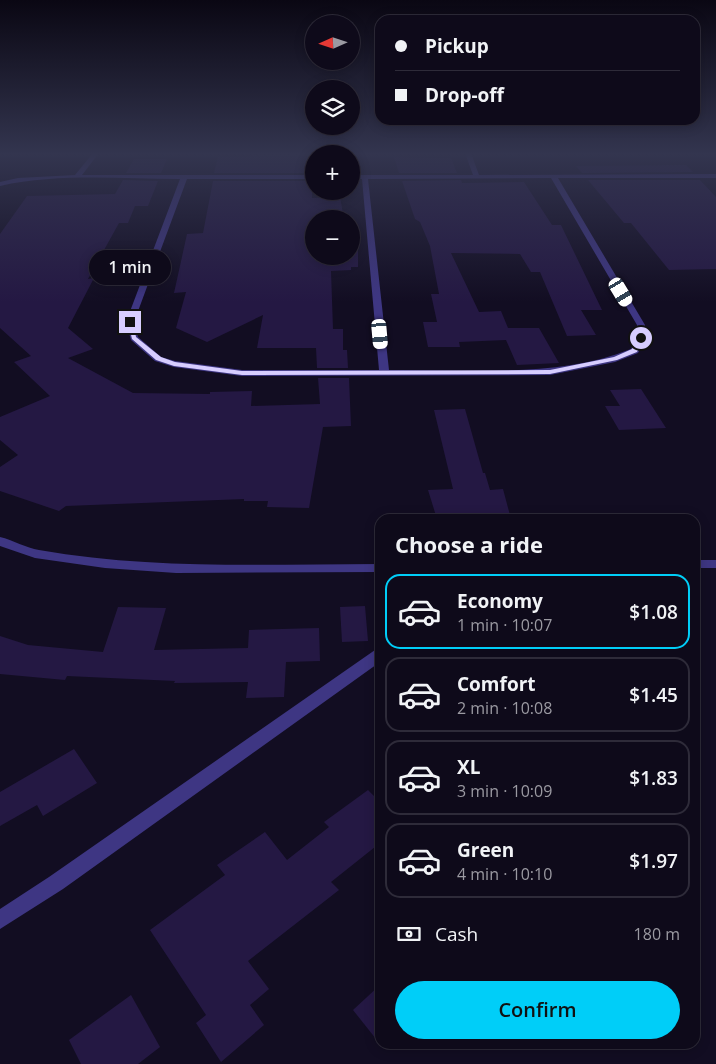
<!DOCTYPE html>
<meta charset="utf-8">
<style>
body{margin:0;font-family:"Open Sans",sans-serif;background:#171323;color:#f1f3f6;height:100vh;display:flex;flex-direction:column;font-size:19px;white-space:nowrap}
*{box-sizing:border-box;margin:0}
p{font-size:16px;color:#9b9aa2}
.icon{flex:none;width:28px;height:28px;fill:none;stroke:currentColor;stroke-width:2;stroke-linecap:round;stroke-linejoin:round}
.map{position:relative;flex:1;overflow:hidden}
.sheet{position:absolute;left:375px;top:514px;width:325px;height:535px;display:flex;flex-direction:column;background:#0e0a1a;border-radius:15px;box-shadow:0 2px 12px #0003,0 0 0 1px #2e2b39}
.sheet>*{flex:none}
.banner{position:absolute;left:375px;top:15px;width:325px;height:110px;border-radius:15px;box-shadow:0 2px 12px #0003,0 0 0 1px #2e2b39;display:grid;align-content:center;height:110px;padding:0 20px;background:#0e0a1a}
.needle{width:32px;rotate:267deg}
.controls{position:absolute;left:305px;top:15px;display:grid;gap:10px}
.controls a{display:grid;place-items:center;width:55px;height:55px;border-radius:50%;background:#0e0a1a;box-shadow:0 2px 12px #0003,0 0 0 1px #2e2b39;font-size:25px}
.end{position:absolute;width:22px;height:22px;margin:-11px;border:6px solid #d7cdff;background:#111;box-shadow:0 0 0 2px #111}
.from{border-radius:50%}
.bubble{position:absolute;height:35px;border-radius:18px;background:#0e0a1a;box-shadow:0 2px 12px #0003,0 0 0 1px #2e2b39;font-size:16px;font-weight:600;line-height:35px;text-align:center}
.car{position:absolute;width:15px;height:30px;margin:-15px -8px;border-radius:6px;box-shadow:0 0 4px 1px #0007;background:linear-gradient(#fff 24%,#345 0 40%,#fff 0 76%,#345 0 86%,#fff 0)}
.banner b{display:flex;align-items:center;gap:18px;height:48px;font-size:19px}
.banner b+b{border-top:1px solid #2e2b39}
.banner i{width:12px;height:12px;background:#f1f3f6}
ul{padding:0;list-style:none}
li{display:flex;align-items:center;gap:15px;height:75px;margin:0 10px 8px;padding:0 10px;border:2px solid #2e2b39;border-radius:15px}
li div{flex:1}
li b{display:block;font-size:19px}
li em{font-style:normal;font-weight:600}
li.selected{border-color:#00cef8}
li>.icon{width:45px;height:45px;stroke-width:1.5}
h2{padding:0 20px;font-size:22px;line-height:60px}
.pay{display:flex;align-items:center;gap:12px;height:55px;padding:0 20px;font-size:19px}
.pay p{margin-inline-start:auto}
.primary-button{display:flex;gap:10px;margin-top:auto;padding:10px 20px}
.primary-button a{flex:1;height:58px;border-radius:30px;background:#00cef8;color:#111;font-size:20px;font-weight:600;line-height:58px;text-align:center}
.map>svg:first-child{display:block}
</style>
<div class="map">
<svg width="716" height="1064" viewBox="0 0 716 1064">
<rect width="100%" height="100%" fill="#120d22"/>
<g fill="#241843">
<polygon points="311,154 312,173 214,173 218,157"/>
<polygon points="394,157 451,158 457,173 399,173"/>
<polygon points="134,159 167,159 161,173 126,173"/>
<polygon points="686,165 693,172 582,173 576,166"/>
<polygon points="123,180 158,181 148,206 135,206 128,223 119,223 88,279 94,278 68,328 93,349 68,358 133,393 210,394 210,392 252,391 251,406 320,404 318,378 349,378 351,426 323,427 309,508 267,507 268,501 244,501 244,499 66,506 59,511 0,491 0,467 18,455 0,440 0,417 50,396 14,362 31,356 0,328 0,234 27,196 115,194"/>
<polygon points="461,180 462,183 524,182 552,225 561,225 602,310 581,310 596,335 567,336 540,272 531,272 520,254 451,253 479,312 501,311 508,328 539,328 559,363 517,365 506,340 459,342 460,347 428,347 423,322 437,322 431,294 439,294 430,246 420,222 415,219 402,181"/>
<polygon points="588,180 700,180 716,197 716,269 669,270 631,223 624,223"/>
<polygon points="213,181 312,181 312,198 340,197 344,219 314,219 314,256 351,256 351,240 358,240 358,267 351,267 351,270 331,271 333,329 343,329 343,350 347,350 348,368 317,368 316,348 257,348 263,315 207,342 176,328 186,292 174,293 187,234 203,233"/>
<polygon points="641,389 666,428 619,430 605,406 620,406 610,390"/>
<polygon points="465,409 483,473 485,473 490,490 503,489 511,519 437,519 428,490 453,489 434,410"/>
<polygon points="365,606 368,641 342,642 340,607"/>
<polygon points="118,607 166,608 154,650 248,648 249,630 319,628 320,661 286,662 284,697 246,698 248,682 174,683 175,681 67,676 65,680 0,674 0,636 28,645 103,652"/>
<polygon points="74,749 97,783 43,816 37,805 0,826 0,792"/>
<polygon points="368,790 380,802 380,843 331,882 339,890 248,961 269,989 250,1005 264,1025 221,1062 196,1023 206,1015 150,930 225,875 217,865 265,832 287,860 329,827 324,822"/>
<polygon points="380,985 380,1044 353,1010"/>
<polygon points="131,995 160,1047 138,1064 81,1064 69,1040"/>
</g>
<g fill="none" stroke-linecap="round" stroke-linejoin="round">
<g fill="#3e3683" fill-rule="evenodd">
<path d="M93 153H99L82 175H314V179H187L134 322 138 337 161 357 175 361 242 370H379L362 179H351V175H473L465 153H471L479 175 716 174V178H558L645 325 646 338 638 353 615 362 550 375 242 376 174 367 155 361 131 340 126 322 180 179C121 179 58 173 0 186V182L18 178 75 175ZM551 178 637 325 636 338 631 349C557 379 467 369 389 370L368 179Z"/>
<path d="M0 537C13 540 26 548 39 550 152 570 266 564 380 564V572L176 573 105 568 35 558 0 546Z"/>
<rect x="695" y="560" width="21" height="8"/>
<polygon points="380,649 380,662 63,889 0,929 0,909 49,877 375,650"/>
</g>
</g>
<linearGradient id="sky" x2="0" y2="1"><stop stop-color="#0a0713"/><stop offset="0.51" stop-color="#33354f"/><stop offset="1" stop-color="#33354f" stop-opacity="0"/></linearGradient>
<rect width="716" height="302" fill="url(#sky)"/>
<polygon fill="#d7cdff" points="130,320 133,322 136,337 161,357 175,362 242,371 550,370 614,357 632,349 639,337 644,338 637,352 617,360 550,374 242,375 174,366 156,360 132,339 128,322"/>
</svg>
<div class="controls">
<a><svg class="needle" viewBox="-14 -14 28 28"><path d="M0-13l5 13h-10z" fill="#e53935"/><path d="M0 13l5-13h-10z" fill="#9b9aa2"/></svg></a>
<a><svg class="icon" aria-label="layers" viewBox="0 0 24 24"><path d="M12 4l9 5-9 5-9-5zM3 14l9 5 9-5"/></svg></a>
<a>+</a>
<a>−</a>
</div>
<i class="end from" style="left:641px;top:338px"></i>
<i class="end" style="left:130px;top:322px"></i>
<div class="bubble" style="left:89px;top:250px;width:82px">1 min</div>
<i class="car" style="left:621px;top:292px;rotate:149deg"></i>
<i class="car" style="left:380px;top:334px;rotate:175deg"></i>
<div class="banner">
<b><i class="from"></i>Pickup</b>
<b><i></i>Drop-off</b>
</div>
<section class="sheet">
<h2>Choose a ride</h2>
<ul>
<li class="selected"><svg class="icon" aria-label="car" viewBox="0 0 24 24"><path d="M5 17H2v-5l4-1 3-4h7l3 4 3 1v5h-3M9 17h6M6 11h13"/><circle cx="7" cy="17" r="2"/><circle cx="17" cy="17" r="2"/></svg><div><b>Economy</b><p>1 min · 10:07</p></div><em>$1.08</em></li>
<li><svg class="icon" aria-label="car" viewBox="0 0 24 24"><path d="M5 17H2v-5l4-1 3-4h7l3 4 3 1v5h-3M9 17h6M6 11h13"/><circle cx="7" cy="17" r="2"/><circle cx="17" cy="17" r="2"/></svg><div><b>Comfort</b><p>2 min · 10:08</p></div><em>$1.45</em></li>
<li><svg class="icon" aria-label="car" viewBox="0 0 24 24"><path d="M5 17H2v-5l4-1 3-4h7l3 4 3 1v5h-3M9 17h6M6 11h13"/><circle cx="7" cy="17" r="2"/><circle cx="17" cy="17" r="2"/></svg><div><b>XL</b><p>3 min · 10:09</p></div><em>$1.83</em></li>
<li><svg class="icon" aria-label="car" viewBox="0 0 24 24"><path d="M5 17H2v-5l4-1 3-4h7l3 4 3 1v5h-3M9 17h6M6 11h13"/><circle cx="7" cy="17" r="2"/><circle cx="17" cy="17" r="2"/></svg><div><b>Green</b><p>4 min · 10:10</p></div><em>$1.97</em></li>
</ul>
<div class="pay"><svg class="icon" aria-label="cash" viewBox="0 0 24 24"><path d="M3 7h18v10H3z"/><circle cx="12" cy="12" r="2"/></svg>Cash<p>180 m</p></div>
<div class="primary-button"><a>Confirm</a></div>
</section>
</div>
